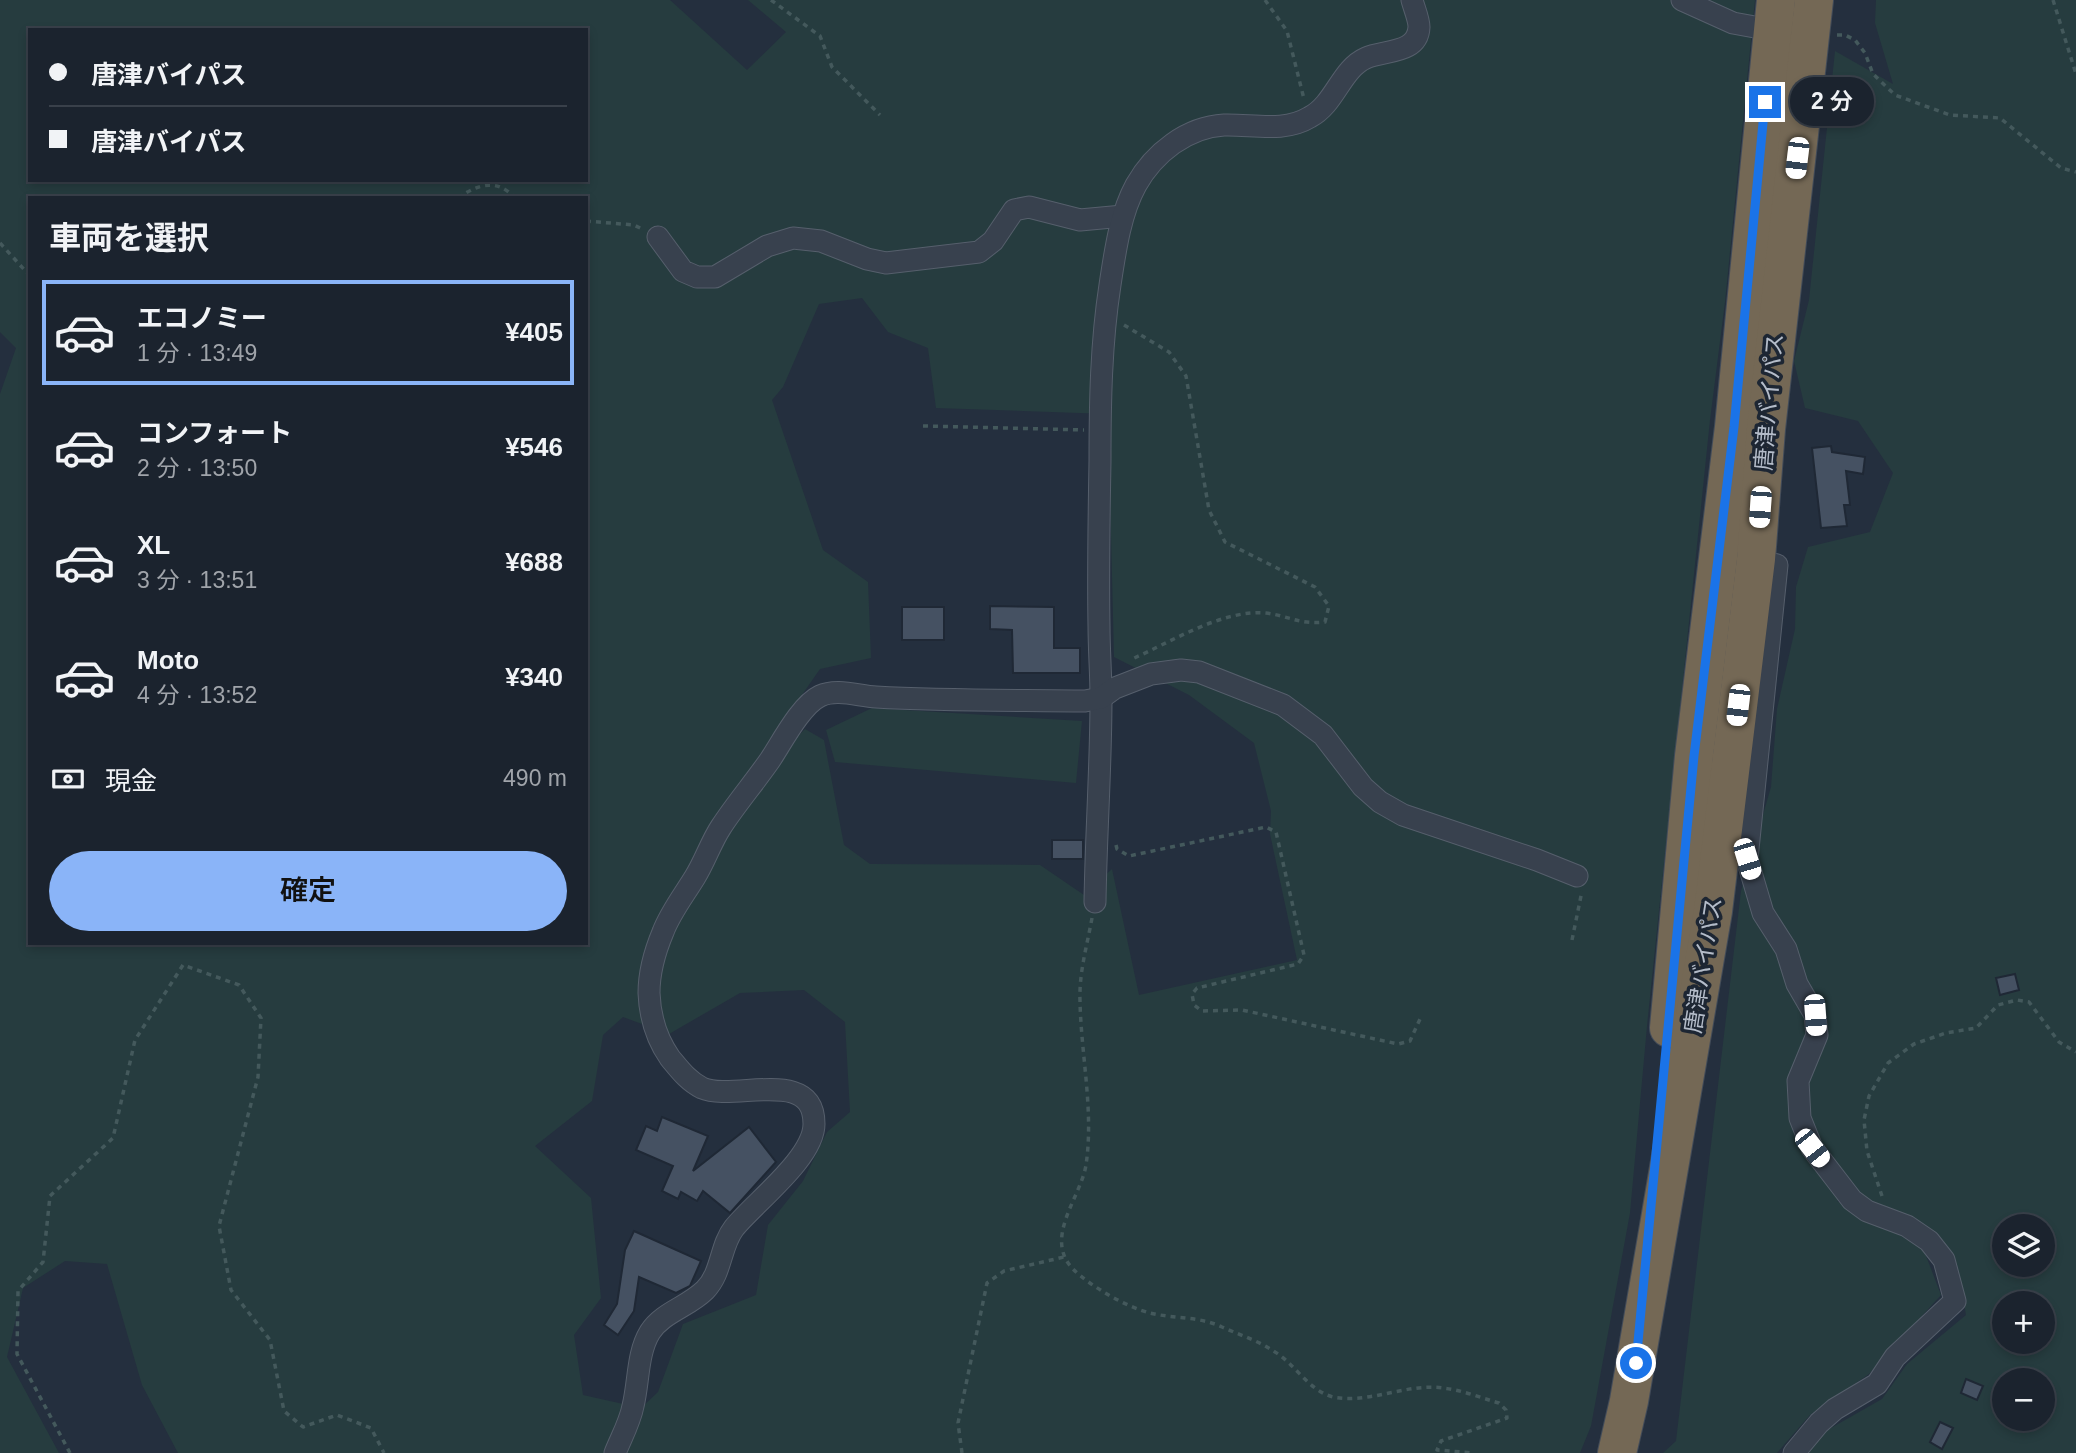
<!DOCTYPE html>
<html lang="ja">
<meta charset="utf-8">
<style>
body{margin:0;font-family:Helvetica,"Noto Sans JP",sans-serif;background:#282f3a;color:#f1f3f6;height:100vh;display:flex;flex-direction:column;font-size:26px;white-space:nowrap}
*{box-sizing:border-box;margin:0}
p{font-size:23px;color:#a0a4aa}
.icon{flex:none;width:38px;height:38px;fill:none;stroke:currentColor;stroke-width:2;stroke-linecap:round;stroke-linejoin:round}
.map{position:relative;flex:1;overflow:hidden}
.panel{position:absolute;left:28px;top:196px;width:560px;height:749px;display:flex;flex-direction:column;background:#1b232e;border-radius:0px;box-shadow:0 4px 10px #0003,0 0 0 2px #39404a}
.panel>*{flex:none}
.banner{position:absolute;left:28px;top:28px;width:560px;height:154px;border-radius:0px;box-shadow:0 4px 10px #0003,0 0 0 2px #39404a;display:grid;align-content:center;height:154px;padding:0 21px;background:#1b232e}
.controls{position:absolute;left:1992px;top:1214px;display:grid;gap:14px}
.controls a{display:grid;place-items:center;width:63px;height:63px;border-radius:50%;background:#1b232e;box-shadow:0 4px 10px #0003,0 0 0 2px #39404a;font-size:35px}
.end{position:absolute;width:32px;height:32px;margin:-16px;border:9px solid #1a73e8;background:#fff;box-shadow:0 0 0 4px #fff}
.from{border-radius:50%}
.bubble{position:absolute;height:49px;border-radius:24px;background:#1b232e;box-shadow:0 4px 10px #0003,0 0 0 2px #39404a;font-size:23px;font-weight:600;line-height:49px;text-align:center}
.car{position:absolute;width:21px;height:42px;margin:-21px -10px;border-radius:9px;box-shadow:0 0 5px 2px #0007;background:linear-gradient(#fff 24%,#345 0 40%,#fff 0 76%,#345 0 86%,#fff 0)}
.banner b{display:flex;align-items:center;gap:24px;height:66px;font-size:26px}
.banner b+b{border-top:2px solid #39404a}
.banner i{width:18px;height:18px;background:#f1f3f6}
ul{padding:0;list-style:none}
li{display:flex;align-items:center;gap:21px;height:105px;margin:0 14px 10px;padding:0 7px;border:4px solid transparent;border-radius:0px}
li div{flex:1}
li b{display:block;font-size:26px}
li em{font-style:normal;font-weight:600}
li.on{border-color:#8ab4f8}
li>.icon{width:63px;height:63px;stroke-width:1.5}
h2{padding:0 21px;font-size:32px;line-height:84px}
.pay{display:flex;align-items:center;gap:18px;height:77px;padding:0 21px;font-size:26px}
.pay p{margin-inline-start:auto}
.button{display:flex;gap:14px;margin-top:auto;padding:14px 21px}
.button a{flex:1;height:80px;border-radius:42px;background:#8ab4f8;color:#111;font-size:28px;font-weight:600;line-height:80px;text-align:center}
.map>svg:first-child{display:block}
</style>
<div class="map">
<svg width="2076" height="1453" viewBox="0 0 2076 1453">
<rect width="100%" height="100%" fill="#242f3e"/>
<g fill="#263c3f" fill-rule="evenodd">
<path d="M0 0H670L747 70 786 32 748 0H1755L1725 302 1710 420 1647 1026 1630 1213 1591 1426 1580 1453H178L142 1385 107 1264 65 1261 23 1288 7 1357 59 1453H0V394L16 348 0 332ZM30 30H586V180H30ZM30 198H586V943H30ZM862 298 888 332 928 348 936 408 1108 414 1114 657 1189 695 1254 743 1271 811 1270 834 1297 960 1139 995 1112 869 1084 895 1040 865 870 864 844 845 824 740 805 729 714 821 820 669 871 658 868 582 823 550 772 400 783 387 819 304ZM804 990 845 1022 850 1112 827 1132 803 1181 768 1225 756 1295 683 1324 658 1392 641 1408 583 1395 574 1335 601 1298 591 1198 535 1146 592 1101 603 1035 623 1017 669 1034 740 993Z"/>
<path d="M1876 0H2076V1453H1809L1824 1432 1882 1399 1907 1364 1966 1315 1962 1291 1936 1237 1857 1198 1837 1201 1923 1248 1941 1295 1869 1374 1810 1415 1777 1453H1663L1676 1441 1741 891 1771 787 1777 709 1795 629 1796 587 1808 547 1870 532 1893 473 1858 421 1805 408 1794 361 1809 300 1835 51 1893 84 1875 23ZM2004 1227H2042V1265H2004ZM2004 1304H2042V1342H2004ZM2004 1381H2042V1419H2004Z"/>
<polygon points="872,708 1082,721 1076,783 835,762 826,730"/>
</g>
<g fill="#455162" stroke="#1f2835" stroke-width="2">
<polygon points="1831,446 1832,452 1865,457 1863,474 1846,471 1850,505 1844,505 1847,526 1821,528 1812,448"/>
<polygon points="990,606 1054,607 1054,648 1080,648 1080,673 1013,673 1012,630 990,629"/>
<rect x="902" y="607" width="42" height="33"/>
<rect x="1052" y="840" width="31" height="19"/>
<polygon points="2015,974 2019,990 2000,995 1996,978"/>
<polygon points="662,1117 708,1136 693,1171 749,1127 776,1162 730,1213 703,1191 697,1201 681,1192 678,1199 662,1191 673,1166 636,1150 646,1126 657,1131"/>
<polygon points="634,1231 701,1261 690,1286 676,1293 639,1277 634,1311 618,1335 604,1325 617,1304 625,1250"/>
<polygon points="1966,1379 1983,1386 1977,1400 1961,1393"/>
<polygon points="1940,1422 1953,1428 1942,1449 1930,1442"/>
</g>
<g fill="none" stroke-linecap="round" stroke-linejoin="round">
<defs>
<g id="street">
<polyline points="1682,0 1733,23 1782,32"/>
<polyline points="658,237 683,271 697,277 715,277 767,246 793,238 821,241 867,259 886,263 979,252 993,241 1014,210 1029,207 1080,220 1123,216"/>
<polyline points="1748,558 1777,565 1747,859 1763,913 1786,949 1797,984 1815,1015 1817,1035 1798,1081 1800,1118 1812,1148 1852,1200 1867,1211 1907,1226 1929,1241 1944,1260 1955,1301 1895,1357 1877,1384 1835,1409 1819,1423 1794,1453"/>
<path d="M1095 902C1096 834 1101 766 1101 698 1101 674 1099 650 1099 626 1098 571 1099 516 1100 461 1100 403 1101 343 1110 285 1115 252 1120 214 1136 185 1154 153 1187 127 1224 125 1252 124 1284 133 1310 117 1335 104 1341 69 1366 58 1384 50 1418 54 1419 27 1419 19 1414 8 1412 0"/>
<path d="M615 1453C621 1438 630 1422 633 1406 639 1382 637 1353 650 1332 663 1312 688 1307 705 1290 722 1273 720 1246 734 1228 754 1203 814 1158 814 1124 814 1066 734 1102 702 1088 688 1081 680 1070 670 1058 656 1038 650 1018 649 993 649 972 655 951 663 932 670 913 684 895 695 877 705 861 711 842 721 827 736 804 754 783 770 760 782 742 801 705 820 696 837 688 858 696 876 697 946 701 1016 700 1085 701L1101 698 1115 688 1151 674 1181 670 1199 672 1283 705 1323 735 1363 787 1380 802 1403 815 1537 860 1577 876"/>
</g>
<g id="highway">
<polyline points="1669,1028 1694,756 1734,427 1776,0"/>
<polyline points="1617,1453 1629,1401 1713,911 1756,559 1766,429 1814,0"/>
</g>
</defs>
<use href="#street" stroke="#565f6c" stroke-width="23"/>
<use href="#highway" stroke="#434c59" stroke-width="40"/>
<g stroke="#44595c" stroke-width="3.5" stroke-dasharray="5 5" stroke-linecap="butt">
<polyline points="771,0 820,36 832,67 880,115"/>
<polyline points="1265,0 1287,31 1304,99"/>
<polyline points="2053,0 2076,74"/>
<polyline points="1837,35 1845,35 1855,40 1865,53 1873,74 1895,95 1950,115 2000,118 2061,168 2076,172"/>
<path d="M458 198C478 184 497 178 515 198"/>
<polyline points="586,221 634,225 644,230"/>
<polyline points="0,243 30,276"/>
<path d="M1124 325 1169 352 1186 376 1209 510 1225 542 1315 587 1329 606 1325 622C1300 625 1289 616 1266 613 1223 609 1171 642 1132 659"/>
<polyline points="923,426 1084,430"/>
<polyline points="1116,845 1117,849 1129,856 1266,827 1276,832 1304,955 1298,964 1197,988 1192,994 1194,1005 1202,1011 1242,1010 1398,1044 1410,1041 1420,1019"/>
<path d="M1092 918C1087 946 1079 972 1080 1001 1081 1055 1094 1111 1086 1165 1081 1197 1043 1238 1073 1269 1090 1286 1126 1307 1150 1313 1174 1319 1199 1316 1222 1327 1240 1335 1259 1341 1275 1352 1295 1364 1309 1391 1333 1397 1370 1404 1406 1383 1443 1388 1462 1390 1481 1398 1499 1403L1506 1410 1507 1418 1441 1441 1437 1450 1474 1453"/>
<polyline points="1572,940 1582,891"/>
<polyline points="1882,1196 1867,1151 1864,1120 1869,1096 1888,1063 1914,1044 1946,1033 1976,1028 1998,1005 2017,1000 2029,1002 2059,1042 2076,1052"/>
<polyline points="70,1453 17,1354 18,1291 43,1262 50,1196 113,1138 135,1040 183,965 239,985 261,1018 258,1077 219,1226 231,1290 270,1340 284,1411 303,1427 337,1415 371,1428 384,1453"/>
<polyline points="962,1453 958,1423 987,1283 1004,1271 1064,1257"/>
</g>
<use href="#street" stroke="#38414e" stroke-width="21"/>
<use href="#highway" stroke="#746855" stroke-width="38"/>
</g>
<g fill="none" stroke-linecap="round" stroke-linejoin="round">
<polyline stroke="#1a73e8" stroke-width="9" points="1636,1363 1694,756 1734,427 1765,102"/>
</g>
<g text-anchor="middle" stroke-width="7" stroke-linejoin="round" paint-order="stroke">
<g font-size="23" fill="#b4bcc9" stroke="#1d2633">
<text transform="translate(1769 402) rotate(-85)" y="8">唐津バイパス</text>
<text transform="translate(1703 965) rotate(-81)" y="8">唐津バイパス</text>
</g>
</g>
</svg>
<div class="controls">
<a><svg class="icon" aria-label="layers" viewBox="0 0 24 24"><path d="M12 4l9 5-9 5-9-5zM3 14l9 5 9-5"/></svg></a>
<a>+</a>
<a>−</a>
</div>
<i class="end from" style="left:1636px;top:1363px"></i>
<i class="end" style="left:1765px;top:102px"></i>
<div class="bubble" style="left:1790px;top:77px;width:84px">2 分</div>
<i class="car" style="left:1797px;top:158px;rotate:187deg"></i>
<i class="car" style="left:1760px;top:507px;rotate:184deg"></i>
<i class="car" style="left:1738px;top:705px;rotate:187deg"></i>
<i class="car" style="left:1747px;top:859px;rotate:163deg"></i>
<i class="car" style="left:1815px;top:1015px;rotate:176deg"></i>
<i class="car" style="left:1812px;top:1148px;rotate:142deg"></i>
<div class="banner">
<b><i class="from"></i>唐津バイパス</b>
<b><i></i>唐津バイパス</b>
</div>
<section class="panel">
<h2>車両を選択</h2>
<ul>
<li class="on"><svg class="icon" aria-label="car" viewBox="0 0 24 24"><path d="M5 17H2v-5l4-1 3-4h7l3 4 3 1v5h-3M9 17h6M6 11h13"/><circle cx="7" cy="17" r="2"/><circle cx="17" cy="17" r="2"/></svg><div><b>エコノミー</b><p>1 分 · 13:49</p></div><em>¥405</em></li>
<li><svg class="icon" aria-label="car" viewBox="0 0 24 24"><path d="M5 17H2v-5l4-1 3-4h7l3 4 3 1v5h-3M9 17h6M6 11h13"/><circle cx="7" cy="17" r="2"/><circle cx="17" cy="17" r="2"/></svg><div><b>コンフォート</b><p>2 分 · 13:50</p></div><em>¥546</em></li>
<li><svg class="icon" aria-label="car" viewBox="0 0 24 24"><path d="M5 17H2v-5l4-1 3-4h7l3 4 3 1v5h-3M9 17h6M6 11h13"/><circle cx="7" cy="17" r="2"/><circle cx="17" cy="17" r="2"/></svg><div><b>XL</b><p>3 分 · 13:51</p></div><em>¥688</em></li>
<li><svg class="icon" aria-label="car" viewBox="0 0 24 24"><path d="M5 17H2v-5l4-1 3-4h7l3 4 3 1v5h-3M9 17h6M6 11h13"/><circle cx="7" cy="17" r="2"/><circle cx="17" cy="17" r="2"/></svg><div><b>Moto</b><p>4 分 · 13:52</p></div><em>¥340</em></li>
</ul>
<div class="pay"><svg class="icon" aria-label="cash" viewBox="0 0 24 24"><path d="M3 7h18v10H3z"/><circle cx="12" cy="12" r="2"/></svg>現金<p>490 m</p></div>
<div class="button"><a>確定</a></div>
</section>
</div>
